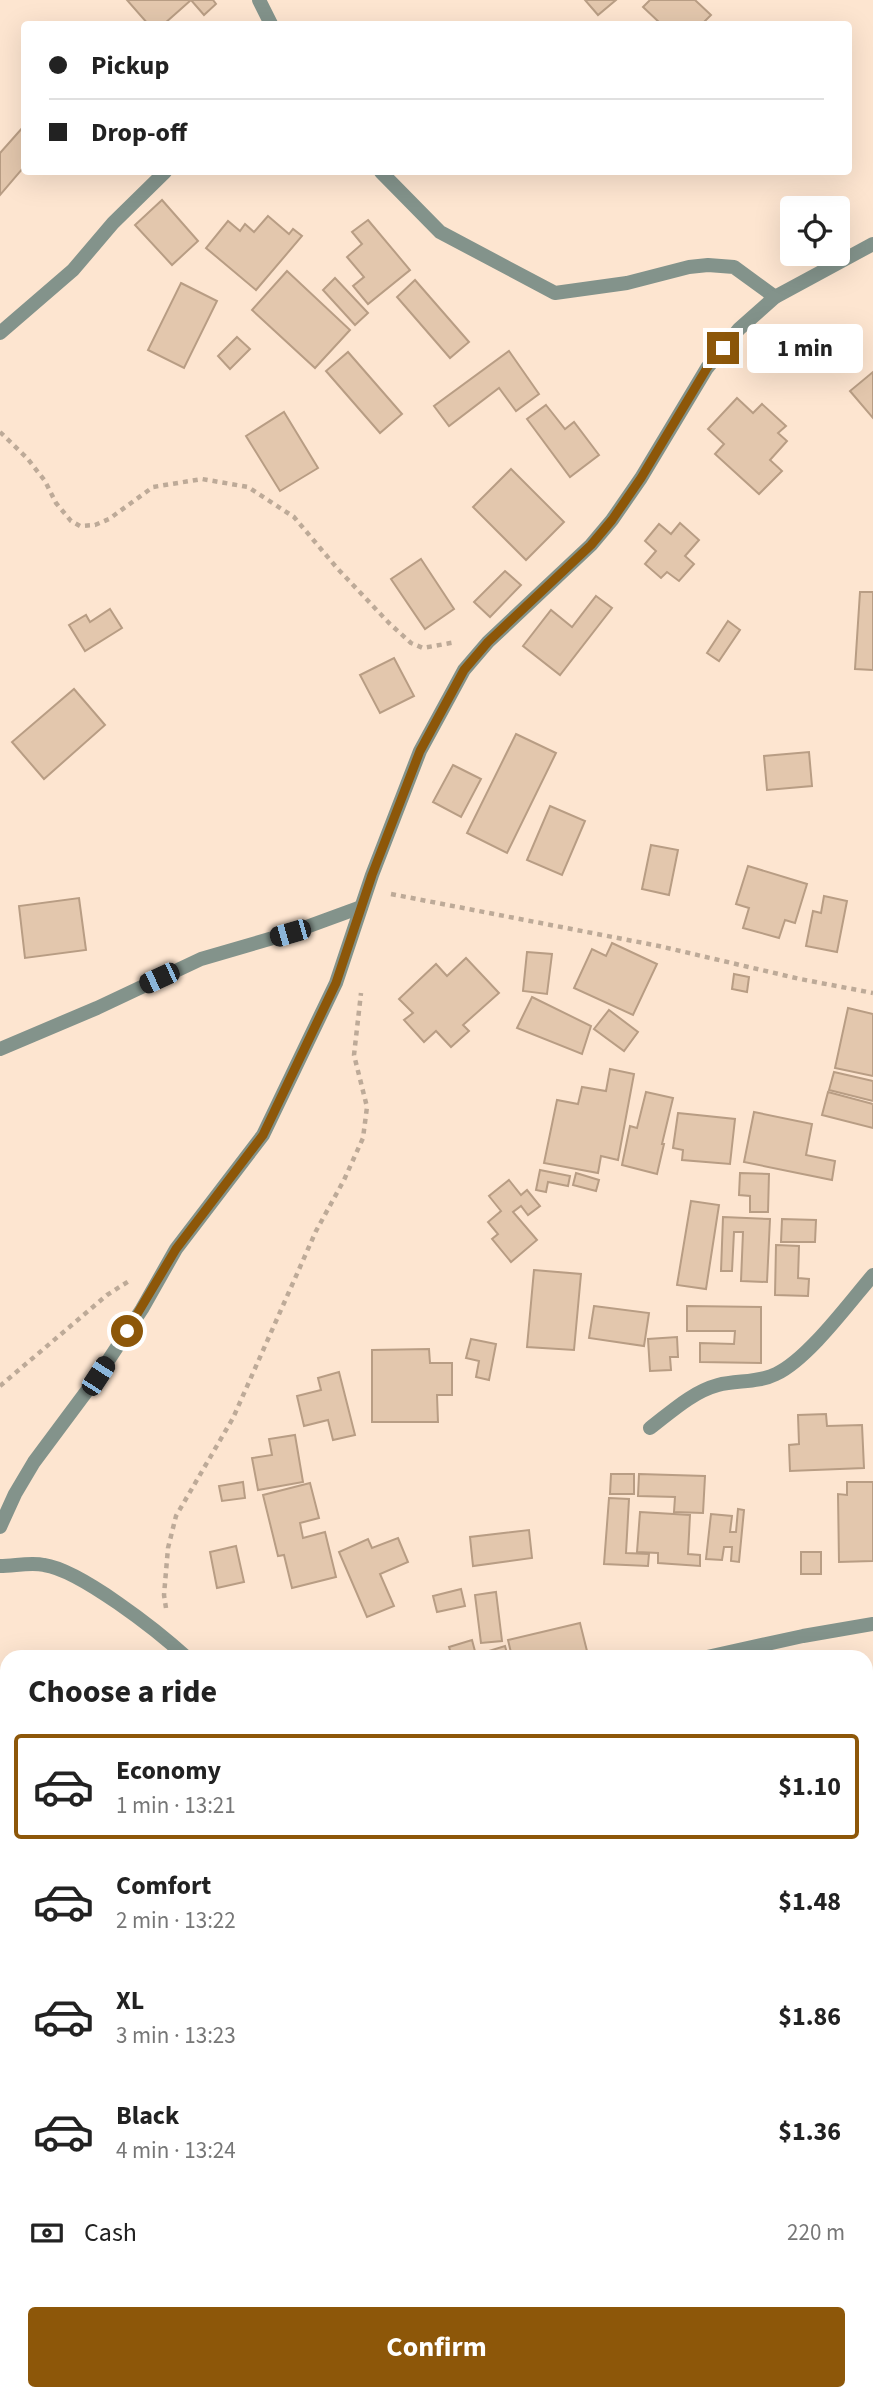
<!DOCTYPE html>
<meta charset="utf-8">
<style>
body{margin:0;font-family:"Source Sans 3",sans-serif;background:#f2f2f2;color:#222;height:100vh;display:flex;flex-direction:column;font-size:26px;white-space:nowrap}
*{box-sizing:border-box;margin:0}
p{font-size:23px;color:#767676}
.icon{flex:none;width:38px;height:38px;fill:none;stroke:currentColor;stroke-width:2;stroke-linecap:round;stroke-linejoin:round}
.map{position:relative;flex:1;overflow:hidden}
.panel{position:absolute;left:0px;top:1650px;width:873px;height:751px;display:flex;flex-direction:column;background:#fff;border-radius:21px 21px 0 0;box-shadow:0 7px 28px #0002}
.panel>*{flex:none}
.guide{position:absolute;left:21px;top:21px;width:831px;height:154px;border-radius:7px;box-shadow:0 7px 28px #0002;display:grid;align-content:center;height:154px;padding:0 28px;background:#fff}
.buttons{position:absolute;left:780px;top:196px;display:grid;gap:14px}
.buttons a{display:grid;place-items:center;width:70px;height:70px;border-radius:7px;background:#fff;box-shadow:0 7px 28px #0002;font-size:35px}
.end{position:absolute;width:32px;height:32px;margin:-16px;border:9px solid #8d5709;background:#fff;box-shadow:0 0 0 4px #fff}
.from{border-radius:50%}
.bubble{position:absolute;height:49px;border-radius:7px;background:#fff;box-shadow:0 7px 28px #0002;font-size:23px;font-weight:700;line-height:49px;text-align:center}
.car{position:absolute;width:21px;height:42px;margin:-21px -10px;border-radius:9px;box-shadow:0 0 5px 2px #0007;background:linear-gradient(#222 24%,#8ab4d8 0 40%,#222 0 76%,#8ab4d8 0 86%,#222 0)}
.guide b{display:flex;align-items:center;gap:24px;height:66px;font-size:26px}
.guide b+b{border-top:2px solid #e0e0e0}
.guide i{width:18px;height:18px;background:#222}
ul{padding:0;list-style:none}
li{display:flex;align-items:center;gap:21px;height:105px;margin:0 14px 10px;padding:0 14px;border:4px solid transparent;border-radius:7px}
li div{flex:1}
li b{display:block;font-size:26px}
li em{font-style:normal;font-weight:700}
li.current{border-color:#8d5709}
li>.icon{width:63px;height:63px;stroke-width:1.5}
h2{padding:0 28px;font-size:32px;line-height:84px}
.pay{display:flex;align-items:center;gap:18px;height:77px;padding:0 28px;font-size:26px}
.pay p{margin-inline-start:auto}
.button{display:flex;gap:14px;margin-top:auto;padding:14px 28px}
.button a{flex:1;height:80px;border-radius:7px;background:#8d5709;color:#fff;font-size:28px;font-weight:700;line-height:80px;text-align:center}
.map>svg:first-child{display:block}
</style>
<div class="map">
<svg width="873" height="2400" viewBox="0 0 873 2400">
<rect width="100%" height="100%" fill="#fde5d0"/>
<g fill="#e3c7ad" stroke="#b89d84" stroke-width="2">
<polygon points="127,0 213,0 216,4 204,15 191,0 164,24 148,24"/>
<polygon points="585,0 616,0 598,15"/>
<polygon points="650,0 695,0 711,15 702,24 661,24 643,7"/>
<polygon points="24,126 24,167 0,195 0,153"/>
<polygon points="162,200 198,241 172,265 135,225"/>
<polygon points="268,216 289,234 293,229 302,236 256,290 206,248 228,221 240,231 245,224 254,232"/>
<polygon points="368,220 410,270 368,304 353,286 364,277 347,257 362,244 352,232"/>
<polygon points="287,271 350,330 315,368 252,310"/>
<polygon points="335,278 368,313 355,325 323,290"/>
<polygon points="415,280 469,342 450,358 397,297"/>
<polygon points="181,283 217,301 184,368 148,350"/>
<polygon points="237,337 250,349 230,369 218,356"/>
<polygon points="509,351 539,394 516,411 499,388 449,426 434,406"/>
<polygon points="348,352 402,414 380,433 326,371"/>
<polygon points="873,372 873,418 850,391"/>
<polygon points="737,398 753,413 762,404 786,426 778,433 787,441 770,460 782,471 759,494 715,454 724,444 708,429"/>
<polygon points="546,405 565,429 574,422 599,455 570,477 527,419"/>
<polygon points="284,412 318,468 280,491 246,436"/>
<polygon points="511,469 564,522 526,560 473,507"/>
<polygon points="680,523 699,540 685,556 694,564 679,581 667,572 661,578 645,564 656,551 645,541 659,524 671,534"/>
<polygon points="421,559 454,609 425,629 391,579"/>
<polygon points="505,571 521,585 490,617 474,602"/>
<polygon points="860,592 873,592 873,670 855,669"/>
<polygon points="596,596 612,608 560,675 523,646 551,610 572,627"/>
<polygon points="110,609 122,628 85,651 69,625 86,615 90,622"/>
<polygon points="728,621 740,630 719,661 707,653"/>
<polygon points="394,658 414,696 380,713 360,675"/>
<polygon points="74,689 105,725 44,779 12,742"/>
<polygon points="516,734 556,753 507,853 467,833"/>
<polygon points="809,752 812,786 767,790 764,756"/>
<polygon points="453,765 481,779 461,817 433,802"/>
<polygon points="550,806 585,821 562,875 527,860"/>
<polygon points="651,845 678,850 669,895 642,889"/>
<polygon points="748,866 807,884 795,923 785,920 779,938 743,928 749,908 736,904"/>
<polygon points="824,896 847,901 837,952 806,946 813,911 821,913"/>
<polygon points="79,898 86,950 25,958 19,906"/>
<polygon points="612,943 657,964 633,1015 574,988 592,949 606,956"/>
<polygon points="527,952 552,954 547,994 523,991"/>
<polygon points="466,958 499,993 463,1025 469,1031 451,1047 436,1031 424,1042 404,1020 413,1013 399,999 436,964 447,976"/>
<polygon points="734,974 749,977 747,992 732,989"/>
<polygon points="532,997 591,1026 582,1054 517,1028"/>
<polygon points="848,1008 873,1014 873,1076 835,1068"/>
<polygon points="609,1010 638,1032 624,1051 594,1029"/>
<polygon points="610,1069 634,1074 618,1160 601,1156 598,1173 544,1163 557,1100 578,1104 582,1087 606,1091"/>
<polygon points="834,1072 873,1081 873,1101 829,1090"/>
<polygon points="646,1092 673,1098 662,1144 664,1144 657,1174 622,1165 630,1126 637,1128"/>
<polygon points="828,1092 873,1104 873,1128 822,1115"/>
<polygon points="754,1112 812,1124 806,1155 835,1161 832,1180 744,1162"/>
<polygon points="678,1113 735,1119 730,1164 682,1160 683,1150 673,1148"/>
<polygon points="540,1170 570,1176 568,1186 548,1182 546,1192 536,1190"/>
<polygon points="576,1173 599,1180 596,1191 573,1185"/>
<polygon points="740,1173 769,1174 768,1212 750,1212 750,1196 739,1195"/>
<polygon points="509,1180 521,1195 527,1190 540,1206 528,1215 521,1206 513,1212 537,1240 511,1262 492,1239 498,1234 488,1222 501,1211 489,1196"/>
<polygon points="691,1201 719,1205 706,1289 677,1285"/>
<polygon points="723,1217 770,1219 767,1282 741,1281 743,1232 734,1232 732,1271 721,1271"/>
<polygon points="782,1219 816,1220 815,1242 781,1242"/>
<polygon points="776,1245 799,1246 798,1278 809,1279 808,1296 775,1295"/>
<polygon points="534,1270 581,1274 574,1350 527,1347"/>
<polygon points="594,1306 649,1313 644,1346 589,1338"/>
<polygon points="687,1306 761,1307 761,1363 700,1362 700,1343 734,1344 735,1331 687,1331"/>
<polygon points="677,1337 678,1357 670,1357 671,1370 650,1371 648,1339"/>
<polygon points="471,1339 496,1344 489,1380 476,1377 479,1361 466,1358"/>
<polygon points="429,1349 430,1363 452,1363 452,1395 437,1395 438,1422 372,1422 372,1350"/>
<polygon points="339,1372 355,1435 333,1440 328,1420 304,1426 297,1396 321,1390 318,1378"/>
<polygon points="826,1414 827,1426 862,1425 864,1468 790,1471 789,1445 799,1444 798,1415"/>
<polygon points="295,1435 303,1482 258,1490 252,1458 272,1455 269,1439"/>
<polygon points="611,1474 634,1474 634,1494 610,1494"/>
<polygon points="639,1474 705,1476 703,1513 674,1512 675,1497 638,1496"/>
<polygon points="243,1482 245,1498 222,1501 219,1486"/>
<polygon points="847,1482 873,1482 873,1561 839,1562 838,1494 847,1495"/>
<polygon points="310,1483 319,1518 300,1523 303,1538 325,1532 336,1577 292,1588 284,1555 278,1556 263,1495"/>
<polygon points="609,1498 629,1499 626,1553 649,1554 648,1566 604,1564"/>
<polygon points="738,1509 744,1510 739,1562 731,1561 732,1547 724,1547 722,1560 706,1559 711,1514 732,1516 730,1532 736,1532"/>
<polygon points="640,1512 690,1515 688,1554 700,1555 700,1566 658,1563 658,1553 637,1552"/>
<polygon points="529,1530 532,1558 473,1566 470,1537"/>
<polygon points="398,1538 408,1562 380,1574 394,1606 367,1617 339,1552 368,1539 372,1548"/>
<polygon points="236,1546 244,1582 217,1588 210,1552"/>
<rect x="801" y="1552" width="20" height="22"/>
<polygon points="461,1589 465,1606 437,1612 433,1596"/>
<polygon points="496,1592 502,1641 481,1643 475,1595"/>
<polygon points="580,1623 587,1651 563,1657 512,1657 508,1640"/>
<polygon points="472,1640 476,1655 505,1646 508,1657 452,1657 449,1647"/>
<polygon points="873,1703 873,1738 866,1739 866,1704"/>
<polygon points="873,2001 873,2053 866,2055 866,2002"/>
<polygon points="868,2068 873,2068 873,2091 866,2092 866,2082 869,2082"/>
<polygon points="873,2200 873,2229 870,2229 866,2201"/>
</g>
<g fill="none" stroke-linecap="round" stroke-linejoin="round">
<g stroke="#bdaa98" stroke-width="4.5" stroke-dasharray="5 5" stroke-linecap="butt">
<polyline points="0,432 27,458 45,481 56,503 71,521 80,526 95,525 109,519 153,487 202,479 248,487 294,517 337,568 389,623 411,643 423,648 456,642"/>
<polyline points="391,894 659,946 800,979 873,993"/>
<polyline points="0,1386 107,1295 129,1281"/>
<polyline points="166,1608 164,1595 168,1548 176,1516 233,1418 316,1231 344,1180 363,1138 367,1107 354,1055 361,993"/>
<polyline points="866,1935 873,1936"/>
<polyline points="866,2278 873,2275"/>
</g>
<polyline stroke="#83938b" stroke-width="14" points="380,2400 388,2394"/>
<g stroke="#83938b" stroke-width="14">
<polyline points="259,0 271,24"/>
<polyline points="381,172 440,232 555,293 627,283 689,267 708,265 734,267 775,297"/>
<polyline points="0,333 73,270 113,223 165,172"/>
<polyline points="0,1049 97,1008 201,959 290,933 361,907"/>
<path d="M650 1428C671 1412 692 1392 718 1385 737 1380 758 1383 776 1374 808 1359 849 1303 873 1275"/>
<polyline points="0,1527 15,1494 34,1462 98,1376 142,1309 176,1249 263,1135 336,983 372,875 420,751 464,670 488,642 591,545 612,520 641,478 707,368 739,329 775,297 873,244"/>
<path d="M0 1566C14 1566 31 1562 44 1565 80 1570 158 1631 186 1657"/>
<polyline points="707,1657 803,1636 873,1624"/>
<polyline points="0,1825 7,1825"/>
<polyline points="603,2400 607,2394"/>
</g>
</g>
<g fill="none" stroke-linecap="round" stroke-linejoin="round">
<polyline stroke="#8d5709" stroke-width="9" points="127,1331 176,1249 263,1135 336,983 372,875 420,751 464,670 488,642 591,545 612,520 641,478 707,368 723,348"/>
</g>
</svg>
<div class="buttons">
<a><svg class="icon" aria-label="locate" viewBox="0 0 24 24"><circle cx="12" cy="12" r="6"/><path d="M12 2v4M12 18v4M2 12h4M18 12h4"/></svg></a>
</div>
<i class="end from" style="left:127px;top:1331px"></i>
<i class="end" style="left:723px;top:348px"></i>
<div class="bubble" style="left:747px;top:324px;width:116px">1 min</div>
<i class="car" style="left:290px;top:933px;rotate:254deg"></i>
<i class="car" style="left:159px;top:978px;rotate:245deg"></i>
<i class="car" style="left:98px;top:1376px;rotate:33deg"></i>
<div class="guide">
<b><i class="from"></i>Pickup</b>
<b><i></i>Drop-off</b>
</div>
<section class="panel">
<h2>Choose a ride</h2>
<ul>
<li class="current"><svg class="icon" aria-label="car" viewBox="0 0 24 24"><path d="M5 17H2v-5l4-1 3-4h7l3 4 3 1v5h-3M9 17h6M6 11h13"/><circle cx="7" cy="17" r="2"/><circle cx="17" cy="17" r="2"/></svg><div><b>Economy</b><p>1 min · 13:21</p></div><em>$1.10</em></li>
<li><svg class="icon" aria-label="car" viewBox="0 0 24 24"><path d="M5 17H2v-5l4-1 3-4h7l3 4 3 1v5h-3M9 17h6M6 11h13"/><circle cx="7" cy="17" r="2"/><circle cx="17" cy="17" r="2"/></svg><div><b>Comfort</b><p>2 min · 13:22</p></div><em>$1.48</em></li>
<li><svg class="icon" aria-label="car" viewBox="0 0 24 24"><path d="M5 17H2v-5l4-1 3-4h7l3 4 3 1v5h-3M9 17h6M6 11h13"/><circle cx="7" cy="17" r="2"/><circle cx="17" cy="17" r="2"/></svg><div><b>XL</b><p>3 min · 13:23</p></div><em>$1.86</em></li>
<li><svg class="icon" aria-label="car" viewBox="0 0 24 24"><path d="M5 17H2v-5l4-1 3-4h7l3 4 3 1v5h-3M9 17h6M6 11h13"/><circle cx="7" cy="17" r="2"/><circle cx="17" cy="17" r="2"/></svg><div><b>Black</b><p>4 min · 13:24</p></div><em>$1.36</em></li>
</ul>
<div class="pay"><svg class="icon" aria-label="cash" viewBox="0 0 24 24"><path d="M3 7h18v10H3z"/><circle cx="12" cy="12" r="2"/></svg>Cash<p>220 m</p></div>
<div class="button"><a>Confirm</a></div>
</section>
</div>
